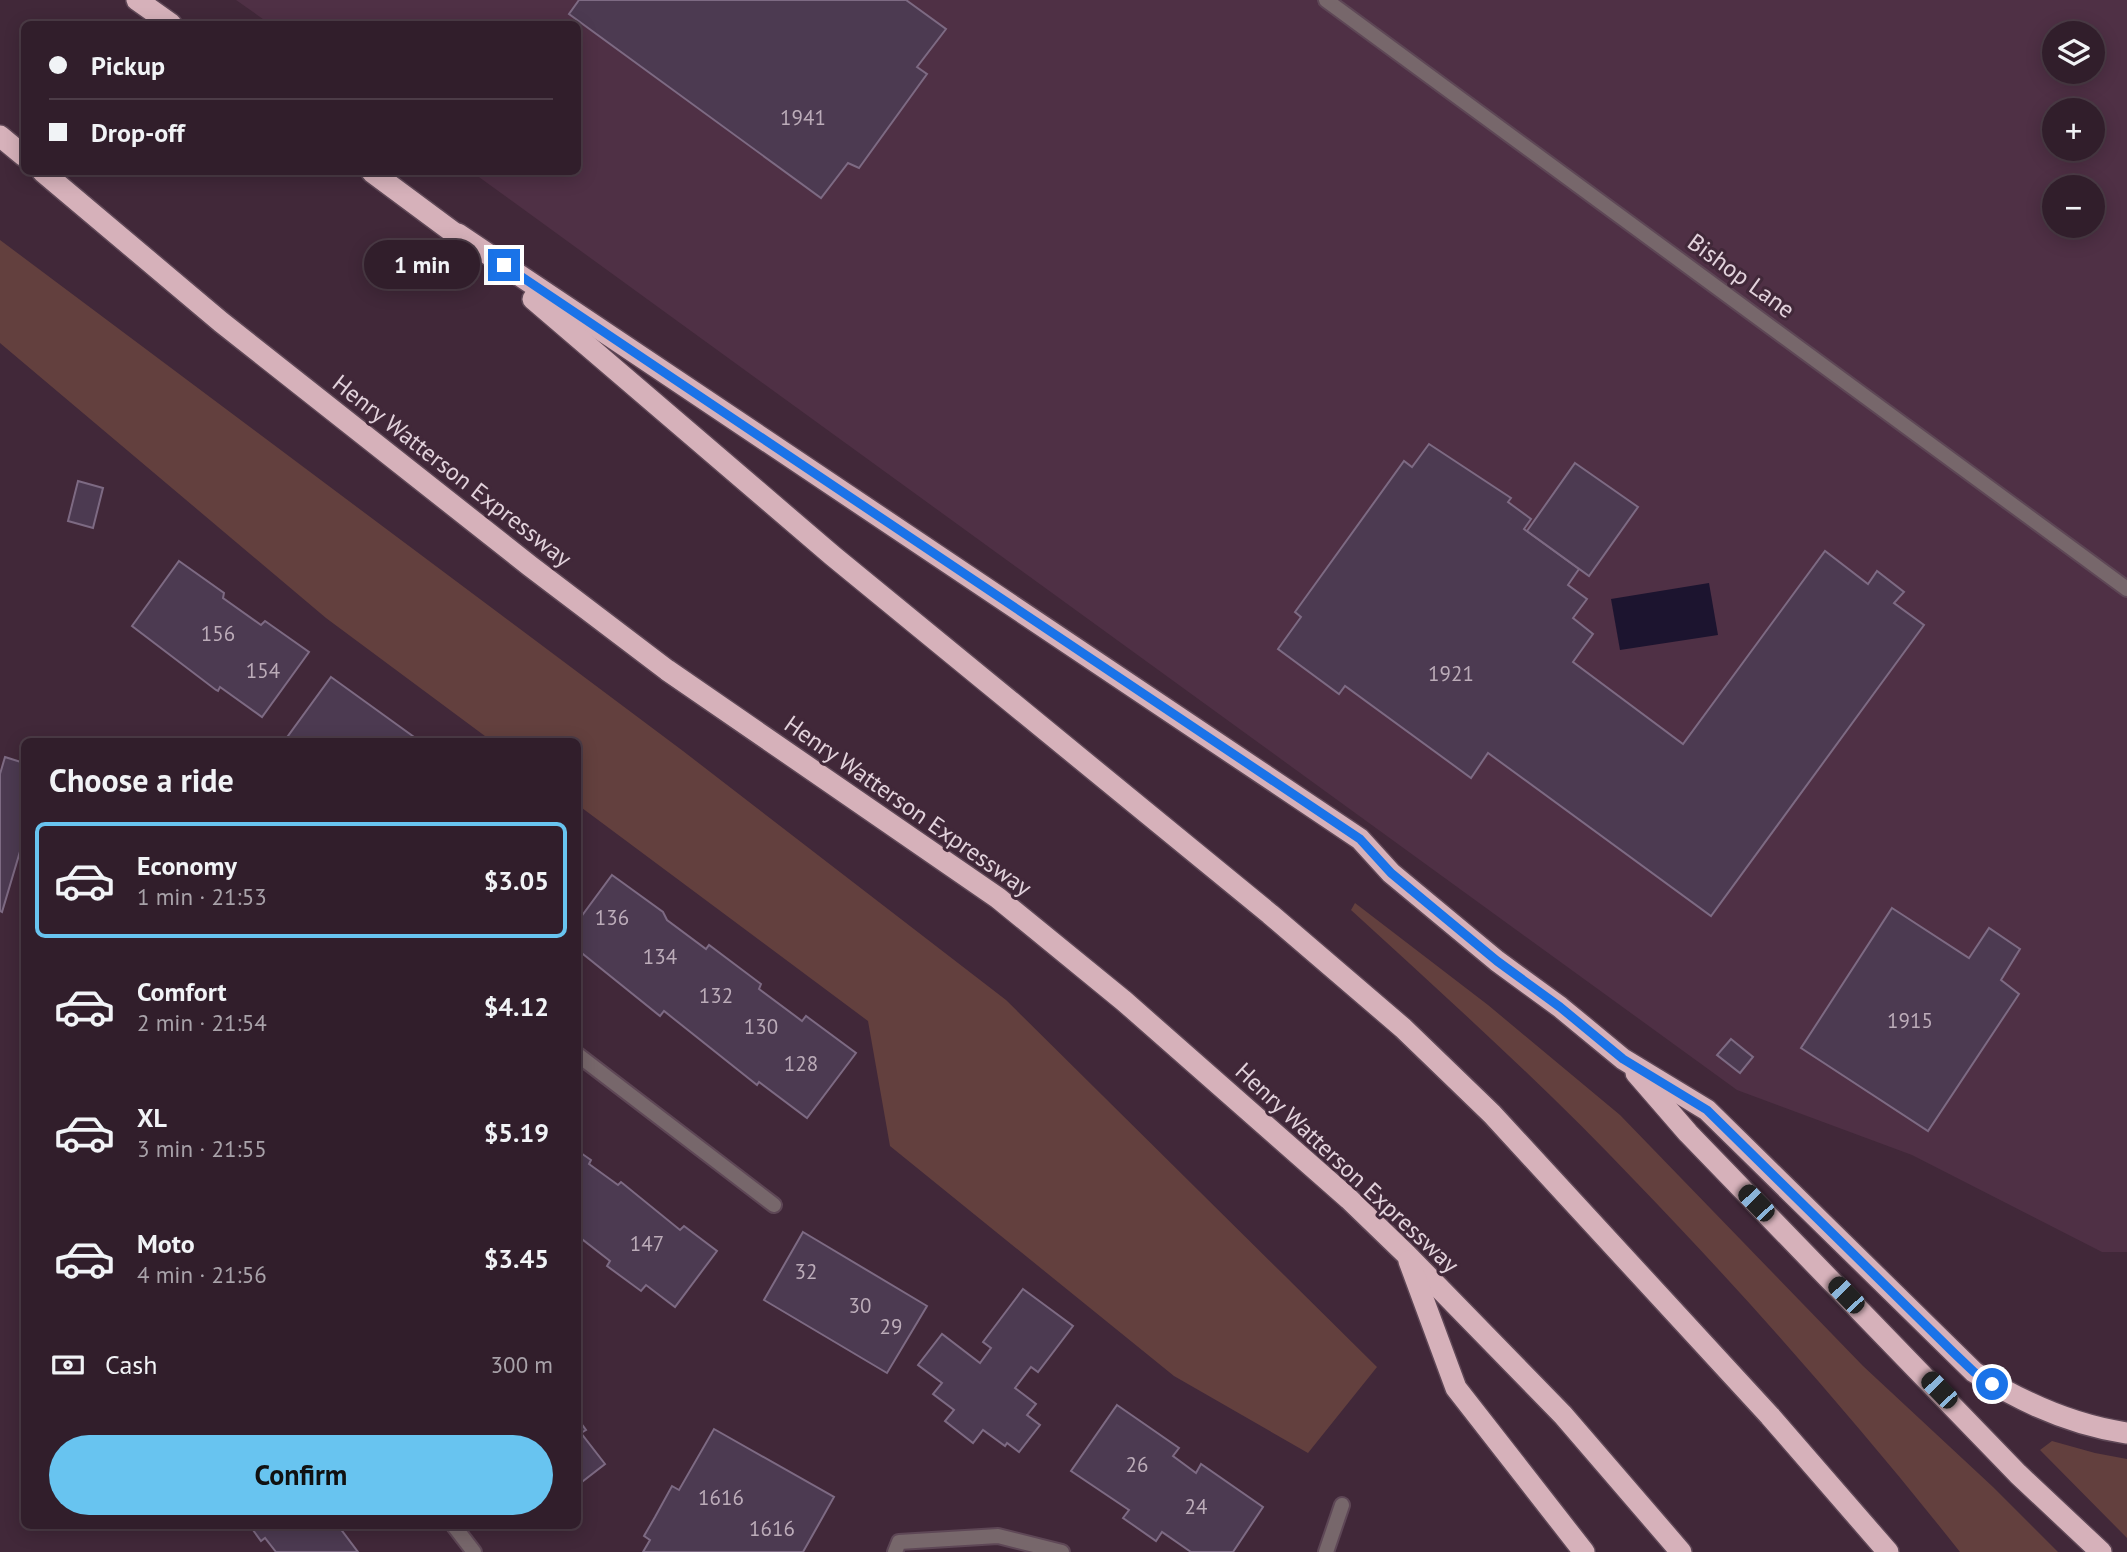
<!DOCTYPE html>
<meta charset="utf-8">
<style>
body{margin:0;font-family:"PT Sans",sans-serif;background:#3d2b37;color:#f1f3f6;height:100vh;display:flex;flex-direction:column;font-size:26px;white-space:nowrap}
*{box-sizing:border-box;margin:0}
p{font-size:23px;color:#a8a2a9}
.icon{flex:none;width:38px;height:38px;fill:none;stroke:currentColor;stroke-width:2;stroke-linecap:round;stroke-linejoin:round}
.map{position:relative;flex:1;overflow:hidden}
.side{position:absolute;left:21px;top:738px;width:560px;height:791px;display:flex;flex-direction:column;background:#311e2b;border-radius:10px;box-shadow:0 4px 18px #0003,0 0 0 2px #4c3c47}
.side>*{flex:none}
.top-card{position:absolute;left:21px;top:21px;width:560px;height:154px;border-radius:10px;box-shadow:0 4px 18px #0003,0 0 0 2px #4c3c47;display:grid;align-content:center;height:154px;padding:0 28px;background:#311e2b}
.buttons{position:absolute;left:2042px;top:21px;display:grid;gap:14px}
.buttons a{display:grid;place-items:center;width:63px;height:63px;border-radius:50%;background:#311e2b;box-shadow:0 4px 18px #0003,0 0 0 2px #4c3c47;font-size:35px}
.end{position:absolute;width:32px;height:32px;margin:-16px;border:9px solid #1a73e8;background:#fff;box-shadow:0 0 0 4px #fff}
.from{border-radius:50%}
.bubble{position:absolute;height:49px;border-radius:24px;background:#311e2b;box-shadow:0 4px 18px #0003,0 0 0 2px #4c3c47;font-size:23px;font-weight:600;line-height:49px;text-align:center}
.car{position:absolute;width:21px;height:42px;margin:-21px -10px;border-radius:9px;box-shadow:0 0 5px 2px #0007;background:linear-gradient(#222 24%,#8ab4d8 0 40%,#222 0 76%,#8ab4d8 0 86%,#222 0)}
.top-card b{display:flex;align-items:center;gap:24px;height:66px;font-size:26px}
.top-card b+b{border-top:2px solid #4c3c47}
.top-card i{width:18px;height:18px;background:#f1f3f6}
ul{padding:0;list-style:none}
li{display:flex;align-items:center;gap:21px;height:116px;margin:0 14px 10px;padding:0 14px;border:4px solid transparent;border-radius:10px}
li div{flex:1}
li b{display:block;font-size:26px}
li em{font-style:normal;font-weight:600}
li.active{border-color:#68c4f0}
li>.icon{width:63px;height:63px;stroke-width:1.5}
h2{padding:0 28px;font-size:32px;line-height:84px}
.pay{display:flex;align-items:center;gap:18px;height:77px;padding:0 28px;font-size:26px}
.pay p{margin-inline-start:auto}
.button{display:flex;gap:14px;margin-top:auto;padding:14px 28px}
.button a{flex:1;height:80px;border-radius:42px;background:#68c4f0;color:#111;font-size:28px;font-weight:600;line-height:80px;text-align:center}
.map>svg:first-child{display:block}
</style>
<div class="map">
<svg width="2127" height="1552" viewBox="0 0 2127 1552">
<rect width="100%" height="100%" fill="#412839"/>
<path fill="#4f3045" fill-rule="evenodd" d="M236 0H2127V1252H2102L1912 1155 1737 1090 472 172H578V24H270ZM2054 33H2093V72H2054ZM2054 110H2093V149H2054ZM2054 187H2093V226H2054Z"/>
<g fill="#63403e">
<polygon points="0,240 683,751 1006,1000 1377,1367 1308,1453 1174,1376 890,1146 868,1021 578,805 578,742 493,742 326,618 0,343"/>
<path d="M1355 903 1488 1005 1620 1115 1863 1366 1993 1487 2058 1552H1960C1858 1423 1749 1299 1635 1181 1545 1086 1447 998 1351 910Z"/>
<polygon points="2052,1441 2095,1453 2127,1459 2127,1538 2040,1450"/>
</g>
<polygon fill="#1c142f" points="1709,583 1718,635 1620,650 1611,599"/>
<g fill="#4c3a51" stroke="#7d6a83" stroke-width="2">
<polygon points="579,0 906,0 946,29 917,67 927,74 859,168 848,163 821,198 569,14"/>
<polygon points="1429,444 1511,498 1508,502 1531,519 1524,529 1579,569 1568,585 1587,599 1573,618 1593,634 1573,662 1683,744 1825,551 1868,584 1877,571 1904,592 1894,603 1924,625 1711,916 1488,753 1471,778 1345,686 1339,694 1278,649 1301,617 1295,612 1404,461 1412,467"/>
<polygon points="1575,463 1638,507 1589,576 1527,531"/>
<polygon points="78,481 103,488 93,528 68,521"/>
<polygon points="179,561 224,593 223,598 261,625 265,621 309,652 262,717 220,687 218,691 216,690 132,626"/>
<polygon points="331,677 421,742 294,742 288,736"/>
<polygon points="5,757 24,763 24,838 2,912 0,911 0,774"/>
<polygon points="612,875 663,912 667,920 706,949 709,945 761,984 759,989 802,1021 806,1016 856,1053 807,1118 759,1082 757,1085 664,1011 660,1016 578,950 578,921"/>
<polygon points="1892,908 1969,958 1989,928 2020,949 2001,980 2019,994 1928,1131 1801,1048"/>
<polygon points="1731,1039 1753,1057 1740,1073 1717,1055"/>
<polygon points="578,1151 591,1160 589,1164 618,1185 621,1182 680,1230 684,1226 717,1251 675,1307 646,1285 641,1291 607,1266 610,1261 583,1240 578,1246"/>
<polygon points="803,1232 927,1306 887,1373 764,1300"/>
<polygon points="1023,1289 1073,1326 1038,1372 1031,1367 1015,1388 1036,1404 1027,1415 1040,1425 1019,1452 1007,1443 1005,1446 983,1430 973,1443 945,1421 954,1410 933,1394 942,1383 918,1365 942,1334 980,1363 991,1348 983,1342"/>
<polygon points="1117,1405 1179,1448 1173,1456 1196,1473 1201,1464 1263,1507 1233,1552 1191,1552 1162,1532 1156,1541 1123,1518 1129,1510 1071,1471"/>
<polygon points="578,1419 586,1430 581,1433 605,1464 578,1485"/>
<polygon points="714,1429 834,1497 803,1552 643,1552 650,1540 644,1536 655,1517 672,1486 679,1490"/>
<polygon points="250,1526 342,1526 340,1528 358,1552 276,1552 265,1538 261,1541"/>
</g>
<g fill="none" stroke-linecap="round" stroke-linejoin="round">
<defs>
<polyline id="service" points="578,1055 774,1205"/>
<g id="minor">
<polyline points="1326,0 2127,589"/>
<polyline points="454,1526 474,1552"/>
<polyline points="895,1552 899,1542 998,1536 1062,1552"/>
<polyline points="1326,1552 1342,1505"/>
</g>
<g id="motorway">
<polyline points="137,0 171,24"/>
<polyline points="0,136 24,156"/>
<polyline points="43,172 221,322 530,566 667,670 998,898 1124,1001 1349,1199 1407,1255 1563,1415 1681,1552"/>
<polyline points="372,172 469,244"/>
<path d="M458 234 1360 839 1391 873 1497 961 1560 1007 1623 1059 1707 1110 1974 1372C2021 1402 2071 1425 2127 1433"/>
<polyline points="533,299 833,556 1270,914 1403,1028 1492,1114 1770,1416 1888,1552"/>
<polyline points="1636,1073 1688,1133 2018,1474 2101,1552"/>
<polyline points="1409,1261 1456,1388 1584,1552"/>
</g>
</defs>
<use href="#service" stroke="#5e4756" stroke-width="18"/>
<use href="#minor" stroke="#5e4756" stroke-width="18"/>
<use href="#motorway" stroke="#5e4756" stroke-width="24"/>
<use href="#service" stroke="#77676b" stroke-width="14"/>
<use href="#minor" stroke="#77676b" stroke-width="14"/>
<use href="#motorway" stroke="#d6b1ba" stroke-width="21"/>
</g>
<g fill="none" stroke-linecap="round" stroke-linejoin="round">
<polyline stroke="#1a73e8" stroke-width="9" points="504,265 1360,839 1391,873 1497,961 1560,1007 1623,1059 1707,1110 1954,1353 1974,1372 1992,1384"/>
</g>
<g text-anchor="middle" stroke-width="6" stroke-linejoin="round" paint-order="stroke">
<g font-size="21" fill="#bcacb9">
<text x="803" y="125">1941</text>
<text x="218" y="641">156</text>
<text x="263" y="678">154</text>
<text x="1451" y="681">1921</text>
<text x="612" y="925">136</text>
<text x="660" y="964">134</text>
<text x="716" y="1003">132</text>
<text x="1910" y="1028">1915</text>
<text x="761" y="1034">130</text>
<text x="801" y="1071">128</text>
<text x="647" y="1251">147</text>
<text x="806" y="1279">32</text>
<text x="860" y="1313">30</text>
<text x="891" y="1334">29</text>
<text x="1137" y="1472">26</text>
<text x="721" y="1505">1616</text>
<text x="1196" y="1514">24</text>
<text x="772" y="1536">1616</text>
</g>
<g font-size="24" fill="#e2d2dc" stroke="#412839">
<text transform="translate(1741 276) rotate(36)" y="8">Bishop Lane</text>
<text transform="translate(452 471) rotate(38)" y="8">Henry Watterson Expressway</text>
<text transform="translate(908 806) rotate(35)" y="8">Henry Watterson Expressway</text>
<text transform="translate(1347 1168) rotate(43)" y="8">Henry Watterson Expressway</text>
</g>
</g>
</svg>
<div class="buttons">
<a><svg class="icon" aria-label="layers" viewBox="0 0 24 24"><path d="M12 4l9 5-9 5-9-5zM3 14l9 5 9-5"/></svg></a>
<a>+</a>
<a>−</a>
</div>
<i class="end from" style="left:1992px;top:1384px"></i>
<i class="end" style="left:504px;top:265px"></i>
<div class="bubble" style="left:364px;top:240px;width:116px">1 min</div>
<i class="car" style="left:1756px;top:1203px;rotate:316deg"></i>
<i class="car" style="left:1846px;top:1295px;rotate:316deg"></i>
<i class="car" style="left:1939px;top:1390px;rotate:316deg"></i>
<div class="top-card">
<b><i class="from"></i>Pickup</b>
<b><i></i>Drop-off</b>
</div>
<section class="side">
<h2>Choose a ride</h2>
<ul>
<li class="active"><svg class="icon" aria-label="car" viewBox="0 0 24 24"><path d="M5 17H2v-5l4-1 3-4h7l3 4 3 1v5h-3M9 17h6M6 11h13"/><circle cx="7" cy="17" r="2"/><circle cx="17" cy="17" r="2"/></svg><div><b>Economy</b><p>1 min · 21:53</p></div><em>$3.05</em></li>
<li><svg class="icon" aria-label="car" viewBox="0 0 24 24"><path d="M5 17H2v-5l4-1 3-4h7l3 4 3 1v5h-3M9 17h6M6 11h13"/><circle cx="7" cy="17" r="2"/><circle cx="17" cy="17" r="2"/></svg><div><b>Comfort</b><p>2 min · 21:54</p></div><em>$4.12</em></li>
<li><svg class="icon" aria-label="car" viewBox="0 0 24 24"><path d="M5 17H2v-5l4-1 3-4h7l3 4 3 1v5h-3M9 17h6M6 11h13"/><circle cx="7" cy="17" r="2"/><circle cx="17" cy="17" r="2"/></svg><div><b>XL</b><p>3 min · 21:55</p></div><em>$5.19</em></li>
<li><svg class="icon" aria-label="car" viewBox="0 0 24 24"><path d="M5 17H2v-5l4-1 3-4h7l3 4 3 1v5h-3M9 17h6M6 11h13"/><circle cx="7" cy="17" r="2"/><circle cx="17" cy="17" r="2"/></svg><div><b>Moto</b><p>4 min · 21:56</p></div><em>$3.45</em></li>
</ul>
<div class="pay"><svg class="icon" aria-label="cash" viewBox="0 0 24 24"><path d="M3 7h18v10H3z"/><circle cx="12" cy="12" r="2"/></svg>Cash<p>300 m</p></div>
<div class="button"><a>Confirm</a></div>
</section>
</div>
